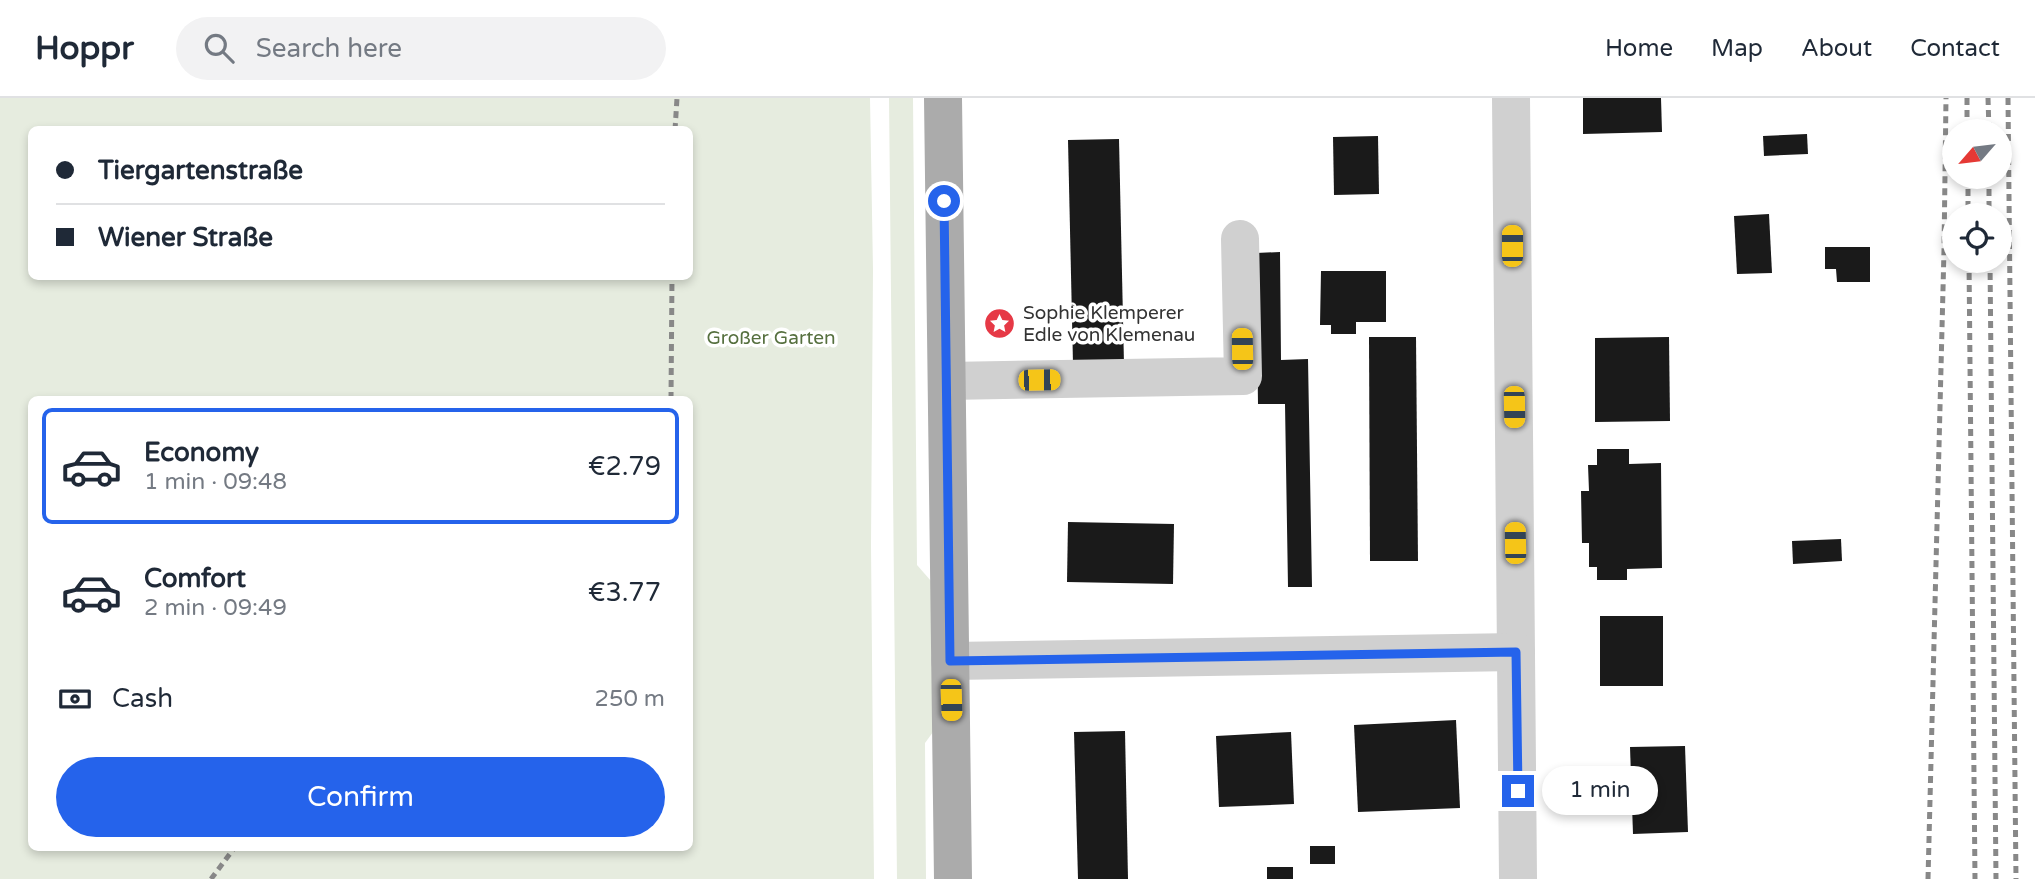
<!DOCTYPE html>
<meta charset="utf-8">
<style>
body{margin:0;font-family:"Varela Round",sans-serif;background:#f2f2f3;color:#1f2937;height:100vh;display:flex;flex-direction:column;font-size:26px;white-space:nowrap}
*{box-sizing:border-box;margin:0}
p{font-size:23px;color:#747a83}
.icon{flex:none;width:38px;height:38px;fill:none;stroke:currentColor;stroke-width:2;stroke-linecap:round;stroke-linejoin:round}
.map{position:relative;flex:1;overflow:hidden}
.side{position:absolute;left:28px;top:298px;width:665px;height:455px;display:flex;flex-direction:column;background:#fff;border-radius:10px;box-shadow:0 4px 10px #0003}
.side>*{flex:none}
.top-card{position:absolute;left:28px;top:28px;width:665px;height:154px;border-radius:10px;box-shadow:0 4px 10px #0003;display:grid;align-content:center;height:154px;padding:0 28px;background:#fff}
.needle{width:46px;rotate:242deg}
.fabs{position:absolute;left:1942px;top:21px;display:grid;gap:14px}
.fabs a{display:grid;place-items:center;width:70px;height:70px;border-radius:50%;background:#fff;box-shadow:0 4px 10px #0003;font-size:35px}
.end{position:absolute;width:32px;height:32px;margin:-16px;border:9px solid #2563eb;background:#fff;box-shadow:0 0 0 4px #fff}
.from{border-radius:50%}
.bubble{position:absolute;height:49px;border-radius:24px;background:#fff;box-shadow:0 4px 10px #0003;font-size:23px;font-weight:600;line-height:49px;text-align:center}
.car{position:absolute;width:21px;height:42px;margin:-21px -10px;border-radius:9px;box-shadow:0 0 5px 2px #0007;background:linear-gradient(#f5c518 24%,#345 0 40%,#f5c518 0 76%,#345 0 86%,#f5c518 0)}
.top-card b{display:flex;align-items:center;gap:24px;height:66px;font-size:26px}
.top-card b+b{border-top:2px solid #e0e1e3}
.top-card i{width:18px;height:18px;background:#1f2937}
ul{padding:12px 0 0;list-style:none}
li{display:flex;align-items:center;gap:21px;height:116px;margin:0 14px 10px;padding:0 14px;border:4px solid transparent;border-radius:10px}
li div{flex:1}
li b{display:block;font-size:26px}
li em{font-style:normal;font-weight:600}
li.active{border-color:#2563eb}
li>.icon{width:63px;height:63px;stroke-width:1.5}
.pay{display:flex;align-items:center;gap:18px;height:77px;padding:0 28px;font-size:26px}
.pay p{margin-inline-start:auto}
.button{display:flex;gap:14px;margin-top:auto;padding:14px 28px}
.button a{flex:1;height:80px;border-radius:42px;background:#2563eb;color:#fff;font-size:28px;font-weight:600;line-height:80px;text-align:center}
header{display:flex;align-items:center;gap:42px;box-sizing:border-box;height:98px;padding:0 35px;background:#fff;border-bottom:2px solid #e0e1e3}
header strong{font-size:33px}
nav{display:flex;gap:38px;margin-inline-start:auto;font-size:24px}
.search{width:490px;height:63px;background:#f2f2f3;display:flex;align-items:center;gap:18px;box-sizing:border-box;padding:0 24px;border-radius:38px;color:#747a83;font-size:26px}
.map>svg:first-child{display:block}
</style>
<header>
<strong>Hoppr</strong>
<div class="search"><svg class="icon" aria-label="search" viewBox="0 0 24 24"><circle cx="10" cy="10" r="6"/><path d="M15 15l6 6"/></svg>Search here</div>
<nav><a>Home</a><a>Map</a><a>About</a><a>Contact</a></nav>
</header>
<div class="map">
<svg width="2035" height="781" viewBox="0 0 2035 781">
<rect width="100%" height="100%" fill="#fff"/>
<g fill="#e6ecdf" fill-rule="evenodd">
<path d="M0 0H870L873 172 871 447 874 781H0ZM32 32H690V178H32ZM32 301H690V749H32Z"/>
<polygon points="889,0 913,0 917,467 931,483 933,634 925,645 926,781 897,781"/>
</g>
<g fill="#1a1a1a">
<polygon points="1583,0 1661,0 1662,34 1583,36"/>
<polygon points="1807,36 1808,56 1764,58 1763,38"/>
<polygon points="1378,38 1379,96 1334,97 1333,39"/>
<polygon points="1119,41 1124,266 1073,266 1068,42"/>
<polygon points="1769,116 1772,175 1737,176 1734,118"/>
<polygon points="1825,149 1870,149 1870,184 1837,184 1836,171 1825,171"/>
<polygon points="1280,154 1281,262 1308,261 1312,489 1288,489 1285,306 1258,306 1256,155"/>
<polygon points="1321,173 1386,173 1386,224 1356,224 1356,236 1331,236 1331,227 1320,227"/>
<polygon points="1369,239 1416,239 1418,463 1370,463"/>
<polygon points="1669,239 1670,323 1595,324 1595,240"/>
<polygon points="1597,351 1629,351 1629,366 1661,365 1662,470 1627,471 1627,482 1597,482 1597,469 1589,469 1589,445 1582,445 1581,393 1589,393 1588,367 1597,367"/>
<polygon points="1068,424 1174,426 1173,486 1067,484"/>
<polygon points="1841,441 1842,463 1793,466 1792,443"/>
<rect x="1600" y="518" width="63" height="70"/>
<polygon points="1456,622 1460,710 1358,714 1354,627"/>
<polygon points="1125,633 1128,781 1078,781 1074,634"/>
<polygon points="1291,634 1294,706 1219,709 1216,638"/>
<polygon points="1685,648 1688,734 1633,736 1630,649"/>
<rect x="1310" y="748" width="25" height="18"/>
<rect x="1267" y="769" width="26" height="12"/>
</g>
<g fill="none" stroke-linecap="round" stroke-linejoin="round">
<g stroke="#d0d0d0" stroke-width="38">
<polyline points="1511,0 1518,781"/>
<polyline points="947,283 1243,278 1240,141"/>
<polyline points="950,563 1516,554"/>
</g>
<polyline stroke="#ababab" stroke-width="38" points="943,0 953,781"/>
<g stroke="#888" stroke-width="5" stroke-dasharray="7 5" stroke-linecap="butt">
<polyline points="1967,0 1967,33"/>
<polyline points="1988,0 1989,33"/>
<polyline points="2008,0 2016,781"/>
<polyline points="675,32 677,0"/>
<polyline points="1968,79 1968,117"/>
<polyline points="1989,79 1989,117"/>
<polyline points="1969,163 1975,781"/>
<polyline points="1990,163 1996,781"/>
<polyline points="671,301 672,178"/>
<polyline points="211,781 235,749"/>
<polyline points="1928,781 1944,152 1946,0"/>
</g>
</g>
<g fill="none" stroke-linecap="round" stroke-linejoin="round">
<polyline stroke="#2563eb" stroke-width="9" points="944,103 950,563 1516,554 1518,693"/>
</g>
<defs>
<symbol id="sight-disc" viewBox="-11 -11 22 22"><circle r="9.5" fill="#e63946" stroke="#fff"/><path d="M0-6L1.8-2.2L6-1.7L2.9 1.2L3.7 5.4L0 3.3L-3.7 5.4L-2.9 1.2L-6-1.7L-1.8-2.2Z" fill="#fff"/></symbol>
</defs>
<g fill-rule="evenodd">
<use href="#sight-disc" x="982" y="208" width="35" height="35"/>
</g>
<g text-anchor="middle" stroke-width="7" stroke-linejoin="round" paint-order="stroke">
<g font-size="19" fill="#333" stroke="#fff" text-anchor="start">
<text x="1023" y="221">Sophie Klemperer<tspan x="1023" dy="22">Edle von Klemenau</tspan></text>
</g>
<g font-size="19" fill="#56703f" stroke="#fff">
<text x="771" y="246">Großer Garten</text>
</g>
</g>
</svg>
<div class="fabs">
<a><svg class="needle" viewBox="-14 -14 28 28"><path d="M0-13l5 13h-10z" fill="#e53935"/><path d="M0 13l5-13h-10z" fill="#747a83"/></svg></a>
<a><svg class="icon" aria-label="locate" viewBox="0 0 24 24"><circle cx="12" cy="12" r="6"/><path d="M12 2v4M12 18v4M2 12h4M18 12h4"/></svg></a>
</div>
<i class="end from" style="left:944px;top:103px"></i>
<i class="end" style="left:1518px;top:693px"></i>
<div class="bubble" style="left:1542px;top:668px;width:116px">1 min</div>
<i class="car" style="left:1512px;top:148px;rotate:0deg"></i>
<i class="car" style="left:1242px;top:251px;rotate:359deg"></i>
<i class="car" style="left:1039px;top:282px;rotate:89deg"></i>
<i class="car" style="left:1514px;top:309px;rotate:179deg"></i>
<i class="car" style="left:1515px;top:445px;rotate:359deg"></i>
<i class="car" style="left:951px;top:602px;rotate:178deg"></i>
<div class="top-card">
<b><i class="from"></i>Tiergartenstraße</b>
<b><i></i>Wiener Straße</b>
</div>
<section class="side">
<ul>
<li class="active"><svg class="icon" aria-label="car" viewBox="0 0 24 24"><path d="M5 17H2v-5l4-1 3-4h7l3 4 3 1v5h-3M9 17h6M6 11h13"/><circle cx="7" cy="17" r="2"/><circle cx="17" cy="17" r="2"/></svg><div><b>Economy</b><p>1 min · 09:48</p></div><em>€2.79</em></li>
<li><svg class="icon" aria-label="car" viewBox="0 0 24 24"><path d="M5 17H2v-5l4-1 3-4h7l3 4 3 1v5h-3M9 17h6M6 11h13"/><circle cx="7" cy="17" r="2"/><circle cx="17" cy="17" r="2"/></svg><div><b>Comfort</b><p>2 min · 09:49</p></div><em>€3.77</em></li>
</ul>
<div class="pay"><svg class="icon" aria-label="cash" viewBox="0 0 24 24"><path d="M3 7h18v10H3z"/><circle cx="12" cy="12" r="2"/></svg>Cash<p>250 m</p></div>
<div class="button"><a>Confirm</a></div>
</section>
</div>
